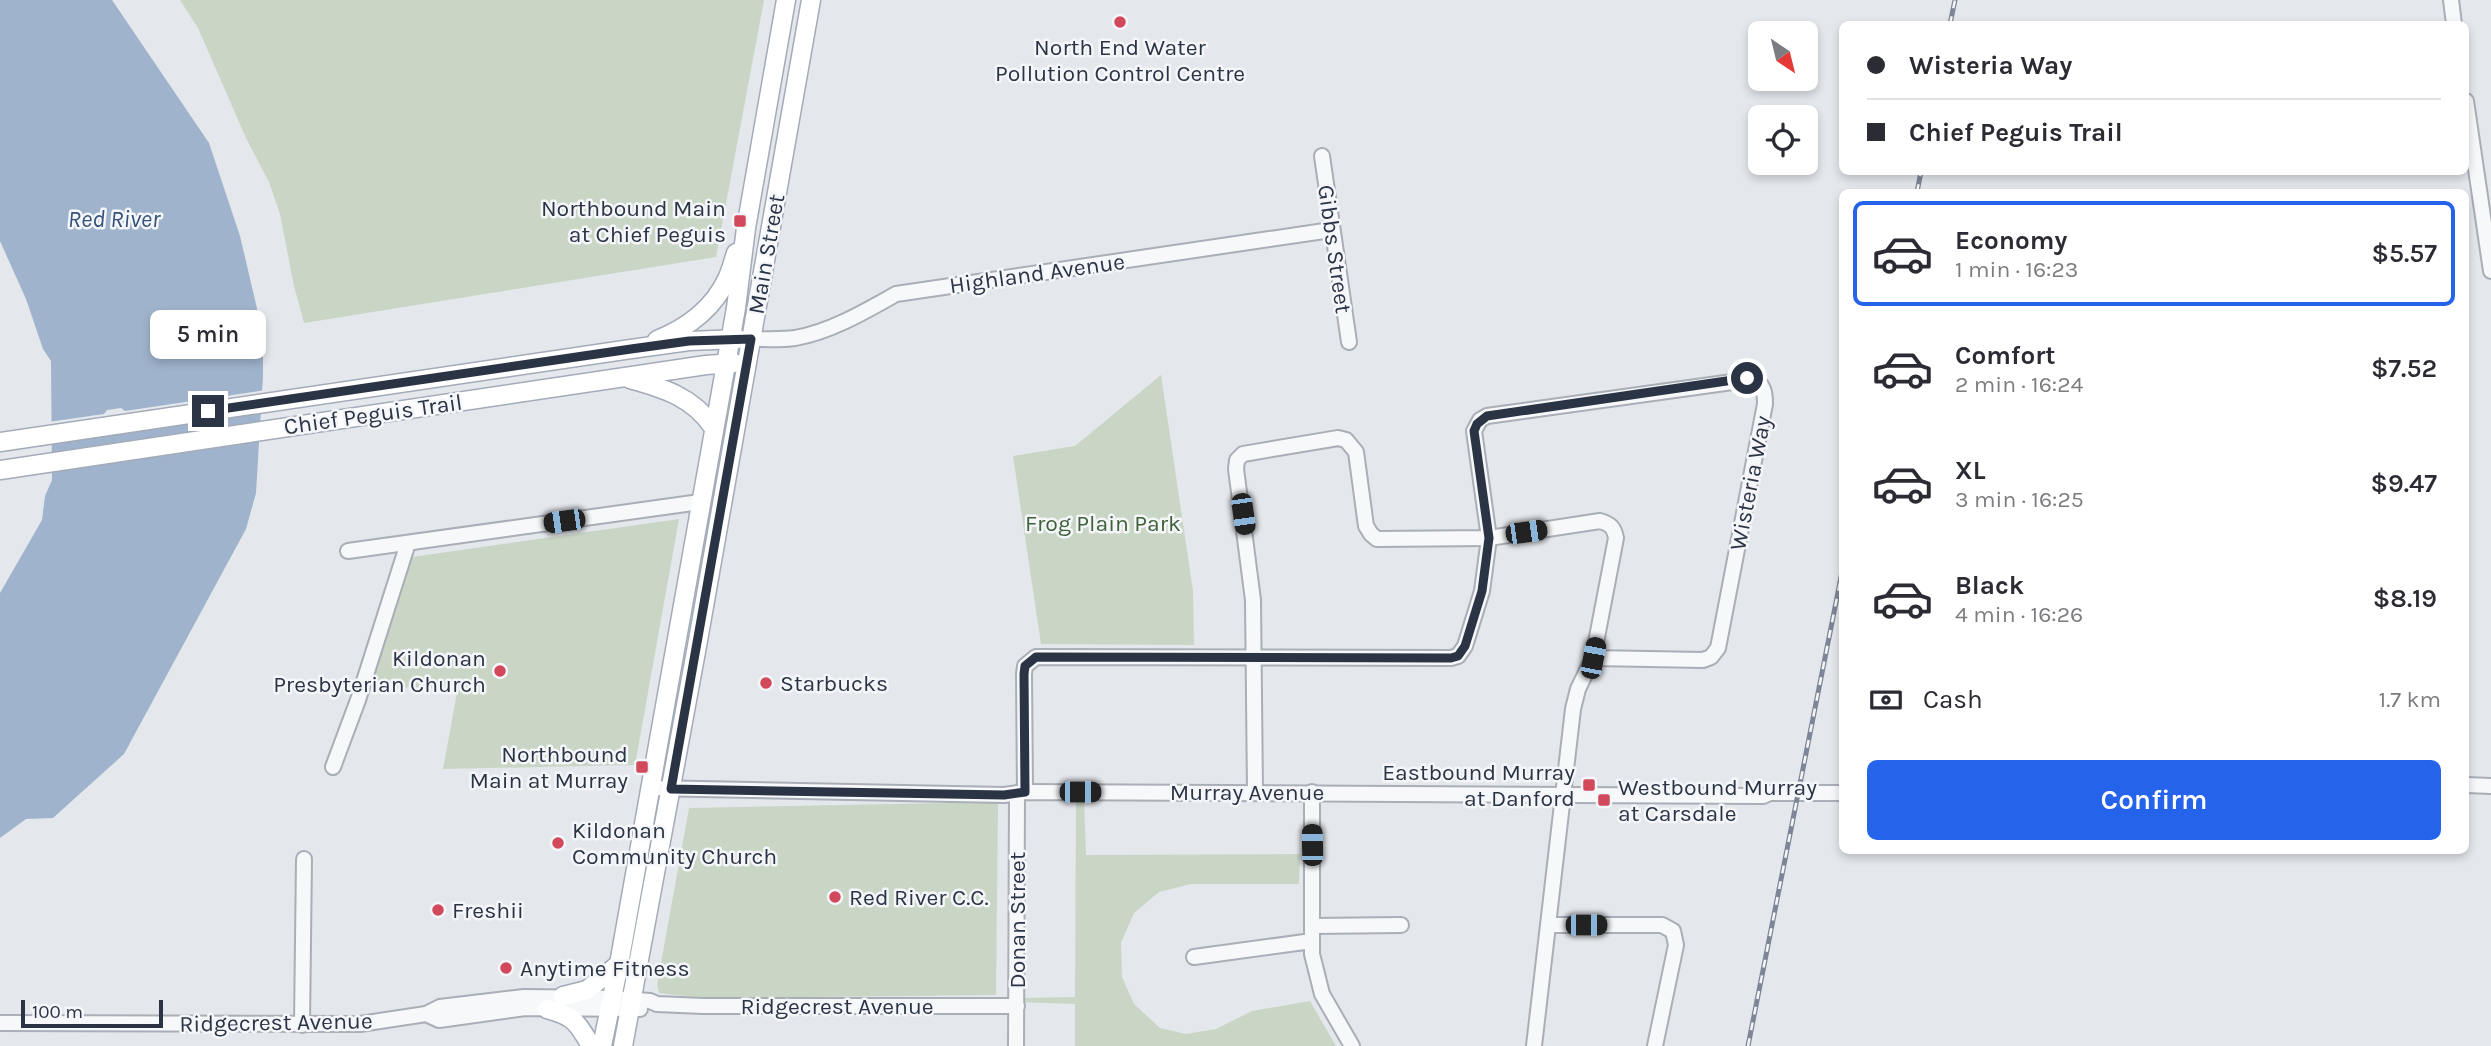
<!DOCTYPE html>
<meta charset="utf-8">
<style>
body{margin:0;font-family:Karla,sans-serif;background:#f7f7f7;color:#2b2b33;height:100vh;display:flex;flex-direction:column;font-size:26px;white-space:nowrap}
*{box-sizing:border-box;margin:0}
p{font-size:23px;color:#7c7c81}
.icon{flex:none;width:38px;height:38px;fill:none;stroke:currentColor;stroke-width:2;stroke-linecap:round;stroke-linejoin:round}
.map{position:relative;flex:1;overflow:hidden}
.panel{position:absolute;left:1839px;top:189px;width:630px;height:665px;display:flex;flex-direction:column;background:#fff;border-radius:10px;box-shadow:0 4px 10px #0003}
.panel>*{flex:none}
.banner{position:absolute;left:1839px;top:21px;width:630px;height:154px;border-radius:10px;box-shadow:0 4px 10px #0003;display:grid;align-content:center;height:154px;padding:0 28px;background:#fff}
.needle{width:46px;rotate:145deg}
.tools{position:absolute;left:1748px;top:21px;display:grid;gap:14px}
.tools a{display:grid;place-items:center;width:70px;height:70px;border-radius:10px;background:#fff;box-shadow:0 4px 10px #0003;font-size:35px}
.scale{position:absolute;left:21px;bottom:18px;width:142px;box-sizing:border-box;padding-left:7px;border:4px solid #2b3445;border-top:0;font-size:19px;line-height:24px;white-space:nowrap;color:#2b3445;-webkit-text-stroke:5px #f4f6f9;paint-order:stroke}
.end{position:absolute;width:32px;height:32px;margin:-16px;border:9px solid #2b3445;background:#fff;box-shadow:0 0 0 4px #fff}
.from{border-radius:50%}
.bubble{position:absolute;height:49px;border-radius:10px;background:#fff;box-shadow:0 4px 10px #0003;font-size:23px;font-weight:600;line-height:49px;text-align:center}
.car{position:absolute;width:21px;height:42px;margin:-21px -10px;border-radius:9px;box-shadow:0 0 5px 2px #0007;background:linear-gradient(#222 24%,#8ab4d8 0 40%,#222 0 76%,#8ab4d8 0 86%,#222 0)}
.banner b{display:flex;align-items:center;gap:24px;height:66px;font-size:26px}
.banner b+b{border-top:2px solid #e1e1e2}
.banner i{width:18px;height:18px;background:#2b2b33}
ul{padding:12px 0 0;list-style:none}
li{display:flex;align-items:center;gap:21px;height:105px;margin:0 14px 10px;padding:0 14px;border:4px solid transparent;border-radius:10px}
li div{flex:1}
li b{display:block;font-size:26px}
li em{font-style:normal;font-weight:600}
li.on{border-color:#2563eb}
li>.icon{width:63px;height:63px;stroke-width:1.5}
.pay{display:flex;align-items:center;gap:18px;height:77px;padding:0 28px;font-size:26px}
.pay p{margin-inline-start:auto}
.cta{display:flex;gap:14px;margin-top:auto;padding:14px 28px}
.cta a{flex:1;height:80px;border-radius:10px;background:#2563eb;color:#fff;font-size:28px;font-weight:600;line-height:80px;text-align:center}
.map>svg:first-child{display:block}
</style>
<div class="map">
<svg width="2491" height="1046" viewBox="0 0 2491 1046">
<rect width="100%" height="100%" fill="#e4e7ec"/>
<g fill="#c9d6c5">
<polygon points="180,0 764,0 716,257 304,323 294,286 280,214 269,182 246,138 198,28"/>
<polygon points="1161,375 1193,591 1194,645 1041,644 1013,456 1075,446"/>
<polygon points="679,519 635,765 443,769 458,687 364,688 412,557"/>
<polygon points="1076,800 1084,800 1086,855 1300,854 1299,884 1191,884 1159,892 1134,913 1121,943 1122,977 1134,1004 1160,1028 1186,1034 1216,1029 1252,1011 1310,1001 1336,1046 1075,1046 1075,1004 1017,1002 1017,998 1075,997"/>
<polygon points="998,802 996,995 703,998 659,993 657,985 689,808"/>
</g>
<polygon fill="#9fb4cc" points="0,0 112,0 209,143 240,236 263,334 263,376 256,493 246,529 124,754 53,818 26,819 0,838 0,593 42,520 45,496 52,480 51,361 43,349 26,299 0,241"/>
<polygon fill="#e4e7ec" points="266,390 264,410 49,442 48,422 104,414 107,410 121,408 125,411 192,401 195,397 209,395 213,398"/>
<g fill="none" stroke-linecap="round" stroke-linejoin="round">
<defs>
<g id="minor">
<polyline points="2451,0 2454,24"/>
<polyline points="2466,101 2491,271"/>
<polyline points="1322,156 1349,342"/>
<path d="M751 339C766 339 781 340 795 338 830 332 866 311 896 294L1331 230"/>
<polyline points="348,551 700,502"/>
<polyline points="333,767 358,700 408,543"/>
<polyline points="2466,785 2491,786"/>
<polyline points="650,788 1004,795 1025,792 1763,796 1770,793 1843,793"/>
<path d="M1025 792 1024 674 1025 666 1036 657 1451 658 1458 656 1465 646 1482 591 1489 538 1474 431 1480 420 1487 416 1754 379C1764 385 1765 393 1765 404L1718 648 1711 657 1703 660 1593 658"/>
<path d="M1255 792 1253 600 1236 469 1237 460 1243 454 1338 438 1346 440 1356 452 1366 526 1371 534 1377 539 1489 538 1600 521C1610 524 1614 527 1616 538L1593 658 1578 689 1573 709 1534 1046"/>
<polyline points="1312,792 1312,954 1322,994 1352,1046"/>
<polyline points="1548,925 1662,925 1673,931 1676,945 1655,1046"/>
<polyline points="1313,926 1401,925"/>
<polyline points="1194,957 1312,941"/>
<polyline points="426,1014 439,1020 525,1008 640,1009"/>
<polyline points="0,1023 360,1024 426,1014 440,1007 524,997 612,998 650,1001 657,1004 703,1006 1017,1006"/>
<polyline points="302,1025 304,859"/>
<polyline points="1016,1046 1017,793"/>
</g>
<g id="major">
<path d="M657 340C687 328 713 309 727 279 731 271 733 262 736 253"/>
<path d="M630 379C663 388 693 397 713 427"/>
<polyline points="0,442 631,349 689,341 738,339"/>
<polyline points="0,470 706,365 734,363"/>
<polyline points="563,996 587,990 619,964"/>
<path d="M547 1009C574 1016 578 1023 591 1046"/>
<polyline points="602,1046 619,964 736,308 746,228 786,0"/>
<polyline points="623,1046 697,646 811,0"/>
</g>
</defs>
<use href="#minor" stroke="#a9aeb7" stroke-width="18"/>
<use href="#major" stroke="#a3abb8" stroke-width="21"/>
<use href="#minor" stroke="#f7f8fa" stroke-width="14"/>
<use href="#major" stroke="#fff" stroke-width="18"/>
<defs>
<g id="rail">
<polyline points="1950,24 1955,0"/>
<polyline points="1917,192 1921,172"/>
<polyline points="1748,1046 1843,567"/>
</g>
</defs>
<use href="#rail" stroke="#7d8696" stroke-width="5"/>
<use href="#rail" stroke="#f4f6f9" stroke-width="2.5" stroke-dasharray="8" stroke-linecap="butt"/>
</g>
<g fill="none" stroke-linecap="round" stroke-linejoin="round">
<polyline stroke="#2b3445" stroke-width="9" points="208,411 631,349 689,341 751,339 671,789 1004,795 1025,792 1024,674 1025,666 1036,657 1451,658 1458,656 1465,646 1482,591 1489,538 1474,431 1477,424 1487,416 1747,378"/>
</g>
<g fill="#d1495b" stroke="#f4f6f9" stroke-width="2.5">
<circle cx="1120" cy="22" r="7"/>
<rect x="733" y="214" width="14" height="14" rx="3.5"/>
<circle cx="500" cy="671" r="7"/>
<circle cx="766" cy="683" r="7"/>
<rect x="635" y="760" width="14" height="14" rx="3.5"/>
<rect x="1582" y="778" width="14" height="14" rx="3.5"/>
<rect x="1597" y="793" width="14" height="14" rx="3.5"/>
<circle cx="558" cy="843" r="7"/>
<circle cx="835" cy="897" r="7"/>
<circle cx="438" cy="910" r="7"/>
<circle cx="506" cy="968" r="7"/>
</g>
<g text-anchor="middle" stroke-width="5" stroke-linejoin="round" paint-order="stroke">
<g font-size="23" fill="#2b3445" stroke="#f4f6f9" text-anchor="start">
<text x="1120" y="55" text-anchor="middle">North End Water<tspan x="1120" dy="26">Pollution Control Centre</tspan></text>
<text x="726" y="216" text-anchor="end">Northbound Main<tspan x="726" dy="26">at Chief Peguis</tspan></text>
<text x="486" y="666" text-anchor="end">Kildonan<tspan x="486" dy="26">Presbyterian Church</tspan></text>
<text x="780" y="691">Starbucks</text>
<text x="628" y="762" text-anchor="end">Northbound<tspan x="628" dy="26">Main at Murray</tspan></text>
<text x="1575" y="780" text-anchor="end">Eastbound Murray<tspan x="1575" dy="26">at Danford</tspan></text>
<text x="1618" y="795">Westbound Murray<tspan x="1618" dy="26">at Carsdale</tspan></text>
<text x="572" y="838">Kildonan<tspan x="572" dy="26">Community Church</tspan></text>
<text x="849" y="905">Red River C.C.</text>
<text x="452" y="918">Freshii</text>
<text x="520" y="976">Anytime Fitness</text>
</g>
<g font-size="23" fill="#2b3445" stroke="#f4f6f9">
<text transform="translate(1335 249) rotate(82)" y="8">Gibbs Street</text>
<text transform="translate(766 254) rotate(-80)" y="8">Main Street</text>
<text transform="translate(1037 273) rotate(-8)" y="8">Highland Avenue</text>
<text transform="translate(373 414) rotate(-8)" y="8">Chief Peguis Trail</text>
<text transform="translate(1750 483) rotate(-79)" y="8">Wisteria Way</text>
<text x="1247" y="800">Murray Avenue</text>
<text transform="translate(1017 920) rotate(-90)" y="8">Donan Street</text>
<text x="837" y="1014">Ridgecrest Avenue</text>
<text transform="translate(276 1022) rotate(-1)" y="8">Ridgecrest Avenue</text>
</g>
<g font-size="23" fill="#3f6138" stroke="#f4f6f9">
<text x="1103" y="531">Frog Plain Park</text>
</g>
<g font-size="24" font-style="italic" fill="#34527a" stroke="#f4f6f9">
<text x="114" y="227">Red River</text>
</g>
</g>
</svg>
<div class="tools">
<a><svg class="needle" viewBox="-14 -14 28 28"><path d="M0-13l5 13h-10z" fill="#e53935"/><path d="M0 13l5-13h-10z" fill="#7c7c81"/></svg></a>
<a><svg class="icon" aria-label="locate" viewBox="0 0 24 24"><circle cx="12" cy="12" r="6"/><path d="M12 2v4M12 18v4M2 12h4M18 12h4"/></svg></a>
</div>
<div class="scale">100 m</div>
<i class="end from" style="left:1747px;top:378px"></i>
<i class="end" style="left:208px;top:411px"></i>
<div class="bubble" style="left:150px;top:310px;width:116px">5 min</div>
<i class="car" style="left:1243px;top:514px;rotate:172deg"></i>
<i class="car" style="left:564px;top:521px;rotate:262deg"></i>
<i class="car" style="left:1526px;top:532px;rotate:82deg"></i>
<i class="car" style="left:1593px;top:658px;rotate:11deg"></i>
<i class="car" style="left:1080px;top:792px;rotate:90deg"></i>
<i class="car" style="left:1312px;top:845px;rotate:359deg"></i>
<i class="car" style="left:1586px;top:925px;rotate:90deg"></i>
<div class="banner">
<b><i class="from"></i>Wisteria Way</b>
<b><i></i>Chief Peguis Trail</b>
</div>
<section class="panel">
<ul>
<li class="on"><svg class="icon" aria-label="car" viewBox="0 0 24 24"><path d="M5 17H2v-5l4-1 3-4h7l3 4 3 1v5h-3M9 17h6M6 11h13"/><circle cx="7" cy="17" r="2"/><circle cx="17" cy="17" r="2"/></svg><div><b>Economy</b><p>1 min · 16:23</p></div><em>$5.57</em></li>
<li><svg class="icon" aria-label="car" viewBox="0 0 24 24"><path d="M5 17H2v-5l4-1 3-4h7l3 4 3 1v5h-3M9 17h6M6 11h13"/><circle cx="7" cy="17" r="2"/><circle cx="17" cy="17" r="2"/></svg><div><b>Comfort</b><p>2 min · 16:24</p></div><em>$7.52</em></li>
<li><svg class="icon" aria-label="car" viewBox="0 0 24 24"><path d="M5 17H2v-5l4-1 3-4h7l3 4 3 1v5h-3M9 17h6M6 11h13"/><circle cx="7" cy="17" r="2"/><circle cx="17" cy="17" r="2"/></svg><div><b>XL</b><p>3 min · 16:25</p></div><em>$9.47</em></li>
<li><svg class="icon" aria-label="car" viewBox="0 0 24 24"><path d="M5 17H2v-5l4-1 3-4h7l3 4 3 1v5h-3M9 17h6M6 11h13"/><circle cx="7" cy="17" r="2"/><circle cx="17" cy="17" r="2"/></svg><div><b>Black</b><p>4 min · 16:26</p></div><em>$8.19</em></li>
</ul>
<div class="pay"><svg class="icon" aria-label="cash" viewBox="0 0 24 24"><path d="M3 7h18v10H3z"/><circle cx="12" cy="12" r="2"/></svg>Cash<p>1.7 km</p></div>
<div class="cta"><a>Confirm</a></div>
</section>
</div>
